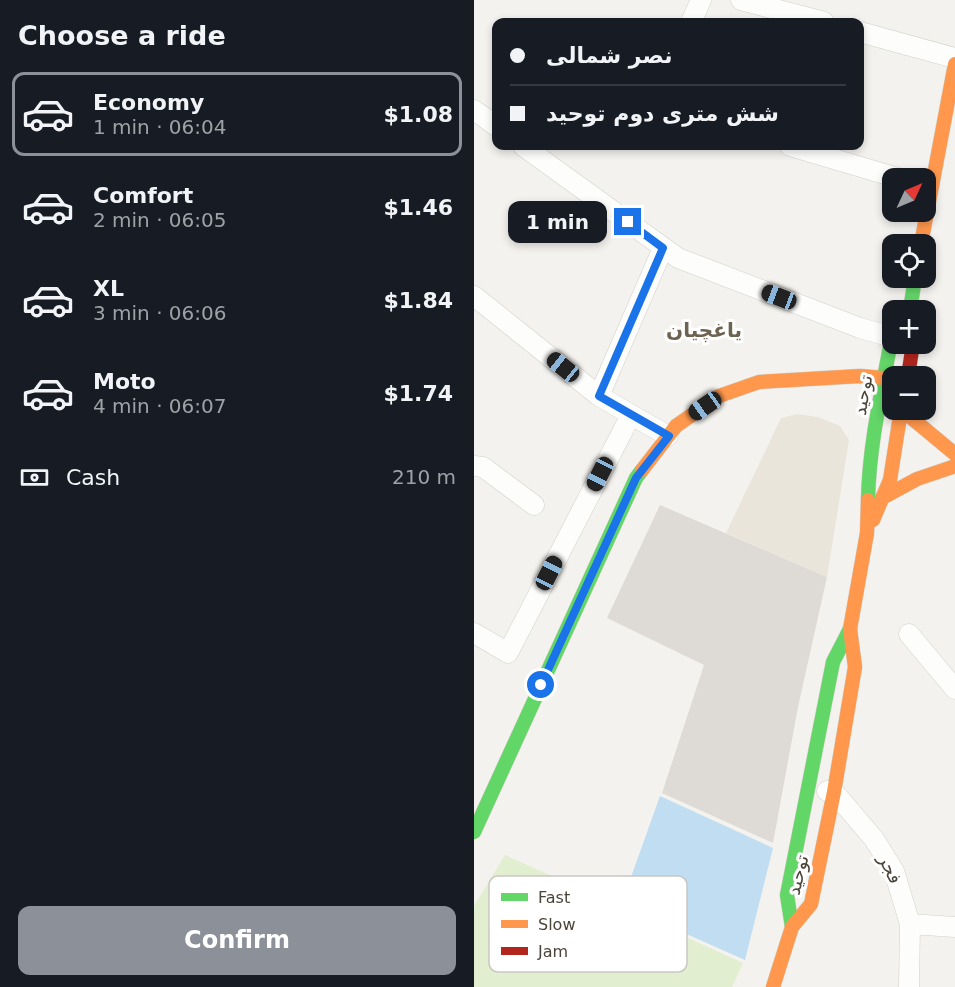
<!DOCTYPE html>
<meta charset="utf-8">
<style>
body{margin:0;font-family:"DejaVu Sans","Noto Sans Arabic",sans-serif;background:#20242c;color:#f1f3f6;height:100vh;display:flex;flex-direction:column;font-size:22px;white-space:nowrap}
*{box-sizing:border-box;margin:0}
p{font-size:20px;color:#9ea1a6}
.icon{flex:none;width:33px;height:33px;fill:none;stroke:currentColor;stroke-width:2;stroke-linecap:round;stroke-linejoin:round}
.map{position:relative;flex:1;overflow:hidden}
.drawer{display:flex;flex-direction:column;background:#171b24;width:474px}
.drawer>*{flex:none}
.top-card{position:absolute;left:18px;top:18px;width:372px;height:132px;border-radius:12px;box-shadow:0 3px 9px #0003;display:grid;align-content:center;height:132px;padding:0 18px;background:#171b24}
.needle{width:39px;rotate:46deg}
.fabs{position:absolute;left:408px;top:168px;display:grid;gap:12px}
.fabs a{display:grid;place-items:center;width:54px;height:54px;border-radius:12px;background:#171b24;box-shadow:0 3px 9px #0003;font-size:30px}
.end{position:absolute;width:27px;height:27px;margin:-14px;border:8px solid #1a73e8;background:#fff;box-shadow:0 0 0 3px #fff}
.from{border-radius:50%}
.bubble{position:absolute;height:42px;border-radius:12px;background:#171b24;box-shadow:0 3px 9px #0003;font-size:20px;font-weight:800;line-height:42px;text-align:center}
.car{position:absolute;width:18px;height:36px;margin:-18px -9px;border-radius:8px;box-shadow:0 0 4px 2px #0007;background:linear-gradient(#222 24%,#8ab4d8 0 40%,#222 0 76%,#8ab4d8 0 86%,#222 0)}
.top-card b{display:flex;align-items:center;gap:21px;height:57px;font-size:22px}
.top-card b+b{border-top:2px solid #363941}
.top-card i{width:15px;height:15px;background:#f1f3f6}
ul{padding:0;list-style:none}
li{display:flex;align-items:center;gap:18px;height:84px;margin:0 12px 9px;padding:0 6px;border:3px solid transparent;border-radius:12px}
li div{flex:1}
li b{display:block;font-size:22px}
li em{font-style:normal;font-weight:800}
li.active{border-color:#8c9099}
li>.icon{width:54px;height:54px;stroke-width:1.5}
h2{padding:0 18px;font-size:27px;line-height:72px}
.pay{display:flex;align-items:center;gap:15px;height:66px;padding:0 18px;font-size:22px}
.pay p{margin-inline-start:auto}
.button{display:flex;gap:12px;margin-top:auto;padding:12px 18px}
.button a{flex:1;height:69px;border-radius:12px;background:#8c9099;color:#fff;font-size:24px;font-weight:800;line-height:69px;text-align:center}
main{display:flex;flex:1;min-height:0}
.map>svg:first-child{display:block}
</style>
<main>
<section class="drawer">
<h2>Choose a ride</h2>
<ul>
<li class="active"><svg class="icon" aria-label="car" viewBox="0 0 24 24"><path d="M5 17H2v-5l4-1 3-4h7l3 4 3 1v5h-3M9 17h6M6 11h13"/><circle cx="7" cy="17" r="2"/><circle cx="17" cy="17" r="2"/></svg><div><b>Economy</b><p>1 min · 06:04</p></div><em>$1.08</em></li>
<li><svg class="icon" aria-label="car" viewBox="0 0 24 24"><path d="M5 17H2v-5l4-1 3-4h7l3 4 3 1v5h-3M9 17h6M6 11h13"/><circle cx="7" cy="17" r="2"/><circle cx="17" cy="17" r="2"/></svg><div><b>Comfort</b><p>2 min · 06:05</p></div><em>$1.46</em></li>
<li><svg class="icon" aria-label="car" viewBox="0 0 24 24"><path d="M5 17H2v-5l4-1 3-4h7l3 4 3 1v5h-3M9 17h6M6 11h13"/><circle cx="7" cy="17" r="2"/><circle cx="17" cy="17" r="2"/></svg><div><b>XL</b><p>3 min · 06:06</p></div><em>$1.84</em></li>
<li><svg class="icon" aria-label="car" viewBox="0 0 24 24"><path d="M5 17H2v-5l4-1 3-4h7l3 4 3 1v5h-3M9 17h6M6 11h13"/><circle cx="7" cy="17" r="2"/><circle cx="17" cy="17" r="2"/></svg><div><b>Moto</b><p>4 min · 06:07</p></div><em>$1.74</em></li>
</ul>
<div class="pay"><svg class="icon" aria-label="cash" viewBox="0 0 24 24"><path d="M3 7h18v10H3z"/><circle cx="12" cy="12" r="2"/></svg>Cash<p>210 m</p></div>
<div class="button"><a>Confirm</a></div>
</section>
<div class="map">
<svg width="481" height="987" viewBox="0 0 481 987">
<rect width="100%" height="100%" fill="#f4f2ee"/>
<polygon fill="#eae5da" points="323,414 344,417 366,426 375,440 353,577 252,533 307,418"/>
<polygon fill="#e1eecf" points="31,855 269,963 258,987 0,987 0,906"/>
<polygon fill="#c0ddf1" points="186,796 299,848 271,960 147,905"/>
<polygon fill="#dedbd6" points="186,505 353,577 324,707 299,843 188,793 230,665 133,618"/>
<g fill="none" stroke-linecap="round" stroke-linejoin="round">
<defs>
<g id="street">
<polyline points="267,0 350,22"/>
<polyline points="217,22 227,0"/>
<polyline points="386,32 481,58"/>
<polyline points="0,110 22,126"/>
<polyline points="49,146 204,258 386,328 418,337"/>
<polyline points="316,146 424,178"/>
<polyline points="0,296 125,396 194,436"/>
<polyline points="125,396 189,248"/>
<polyline points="0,466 9,467 60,505"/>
<polyline points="0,633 34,653 157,415"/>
<polyline points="435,634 481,689"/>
<polyline points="353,791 360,792 400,839 420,871 436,924 435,987"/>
<polyline points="436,924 481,927"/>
</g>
<g id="fast">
<polyline points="436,310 441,278"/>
<path d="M394 500C395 445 408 390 418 336"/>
<polyline points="0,832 162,478 168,470"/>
<polyline points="318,927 313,895 359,662 376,629"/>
</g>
<g id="slow">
<polyline points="447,244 481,64"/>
<polyline points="428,410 481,454"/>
<polyline points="168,470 202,426 245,396 285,382 386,376 410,378 418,382"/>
<polyline points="408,498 443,479 481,466"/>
<polyline points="399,520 416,480 427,410"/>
<polyline points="299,987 318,927 337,904 360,792 381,667 376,629 393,533 394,500"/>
</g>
<polyline id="jam" points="434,376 439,344"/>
</defs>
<use href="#street" stroke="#d2d0cb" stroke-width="21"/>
<use href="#fast" stroke="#d3cfc5" stroke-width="15"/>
<use href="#slow" stroke="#d3cfc5" stroke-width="15"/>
<use href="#jam" stroke="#d3cfc5" stroke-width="15"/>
<use href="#street" stroke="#fdfdfc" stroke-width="20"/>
<use href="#fast" stroke="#63d668" stroke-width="14"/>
<use href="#slow" stroke="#ff974d" stroke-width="14"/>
<use href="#jam" stroke="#b3261e" stroke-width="14"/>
</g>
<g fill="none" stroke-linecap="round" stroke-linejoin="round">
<polyline stroke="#1a73e8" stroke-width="8" points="67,685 162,478 195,436 125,396 189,248 154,222"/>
</g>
<g text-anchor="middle" stroke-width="6" stroke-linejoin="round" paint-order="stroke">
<g font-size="18" fill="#4b4439" stroke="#fff">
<text transform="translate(389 395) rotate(-80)" y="6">توحید</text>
<text transform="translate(416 869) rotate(64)" y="6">فجر</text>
<text transform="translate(324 875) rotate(-76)" y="6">توحید</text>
</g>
<g font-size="20" font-weight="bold" fill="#6e6250" stroke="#fff">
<text x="230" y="337">یاغچیان</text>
</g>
</g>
<rect x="15" y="876" width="198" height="96" rx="9" fill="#fff" stroke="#c9c7c4" stroke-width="1.5"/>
<rect x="27" y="893" width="27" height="8" fill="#63d668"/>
<rect x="27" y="920" width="27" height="8" fill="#ff974d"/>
<rect x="27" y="947" width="27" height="8" fill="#b3261e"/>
<g font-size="16" fill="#4b4439">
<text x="64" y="903">Fast</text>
<text x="64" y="930">Slow</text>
<text x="64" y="957">Jam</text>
</g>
</svg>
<div class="fabs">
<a><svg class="needle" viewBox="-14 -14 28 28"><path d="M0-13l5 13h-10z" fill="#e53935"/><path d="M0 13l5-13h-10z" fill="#9ea1a6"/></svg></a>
<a><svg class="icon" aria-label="locate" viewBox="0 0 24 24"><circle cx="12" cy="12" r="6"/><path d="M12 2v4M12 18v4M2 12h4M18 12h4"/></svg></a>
<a>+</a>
<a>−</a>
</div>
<i class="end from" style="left:67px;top:685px"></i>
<i class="end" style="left:154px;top:222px"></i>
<div class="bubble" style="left:34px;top:201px;width:99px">1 min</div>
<i class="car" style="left:305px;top:297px;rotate:291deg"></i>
<i class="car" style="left:89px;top:367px;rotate:309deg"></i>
<i class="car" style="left:231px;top:406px;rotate:235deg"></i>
<i class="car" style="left:126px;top:474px;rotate:207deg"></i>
<i class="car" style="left:75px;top:573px;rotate:27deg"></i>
<div class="top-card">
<b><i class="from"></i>نصر شمالی</b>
<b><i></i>شش متری دوم توحید</b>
</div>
</div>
</main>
